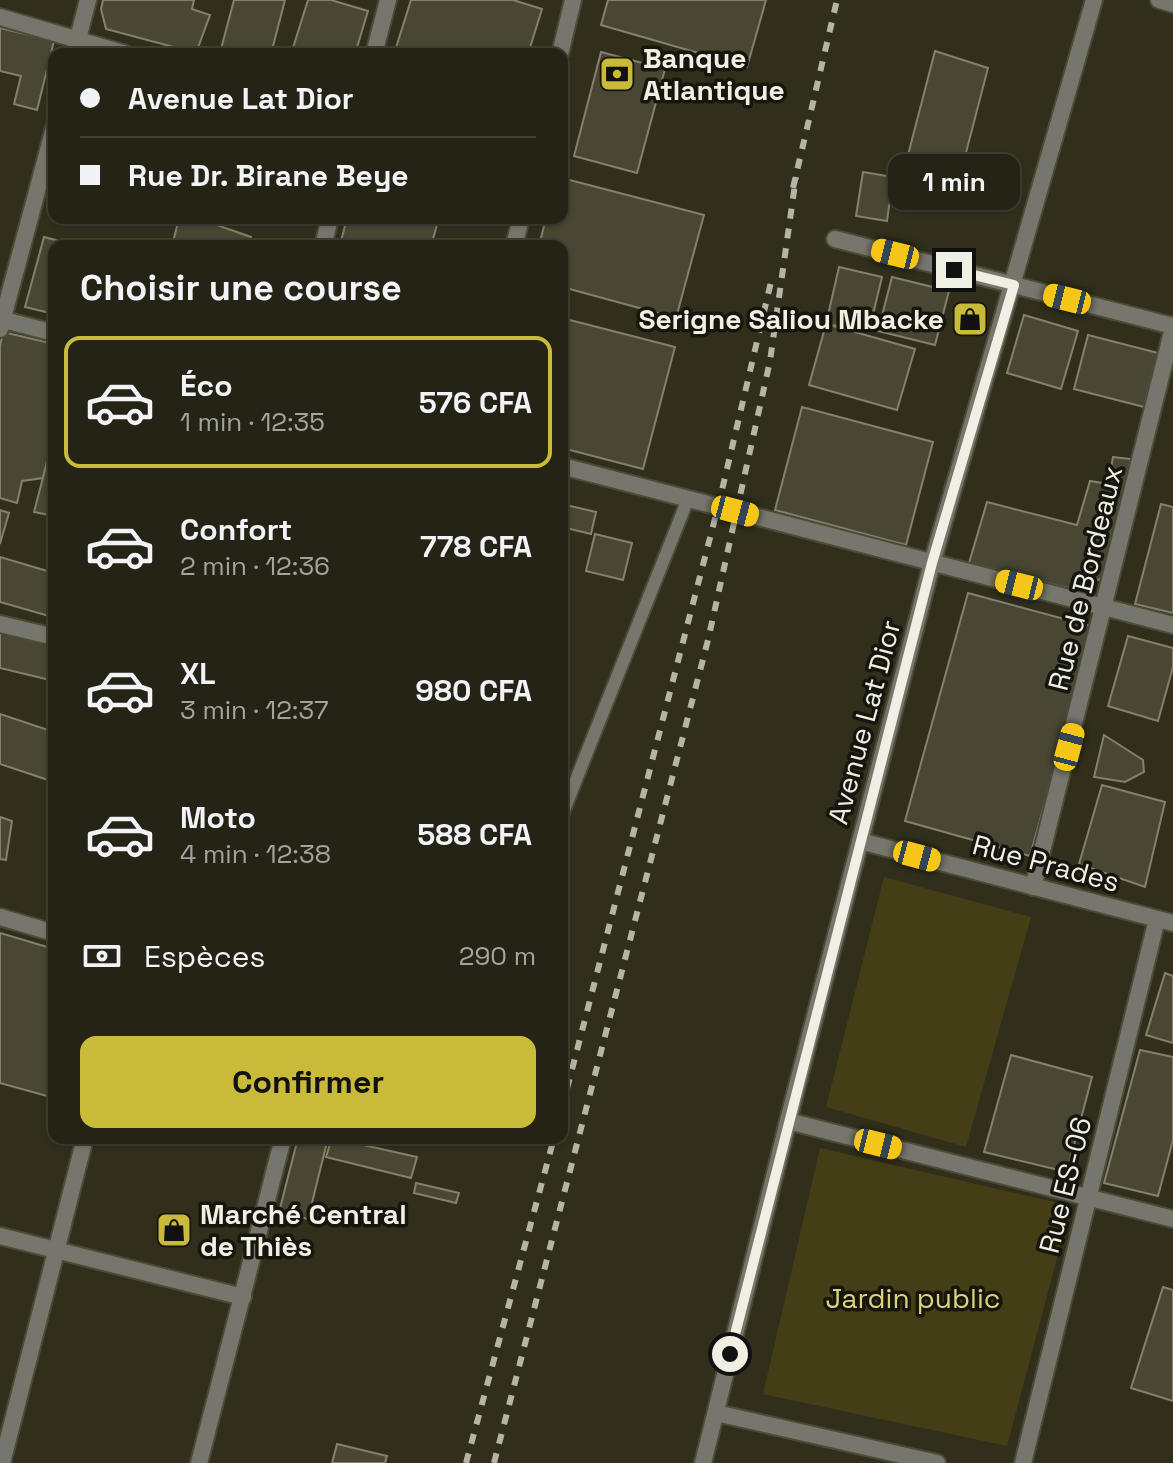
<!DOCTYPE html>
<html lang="fr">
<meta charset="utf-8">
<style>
body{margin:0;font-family:"Space Grotesk",sans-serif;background:#312f22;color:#f1f3f6;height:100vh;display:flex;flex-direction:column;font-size:30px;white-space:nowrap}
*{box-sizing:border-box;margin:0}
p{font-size:26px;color:#a3a4a0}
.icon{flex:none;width:44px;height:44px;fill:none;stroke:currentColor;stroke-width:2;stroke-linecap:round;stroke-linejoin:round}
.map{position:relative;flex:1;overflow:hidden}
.side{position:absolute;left:48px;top:240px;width:520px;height:904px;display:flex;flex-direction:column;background:#252315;border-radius:16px;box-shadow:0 2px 6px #0004,0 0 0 2px #424034}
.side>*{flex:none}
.hud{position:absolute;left:48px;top:48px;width:520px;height:176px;border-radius:16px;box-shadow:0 2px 6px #0004,0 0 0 2px #424034;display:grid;align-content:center;height:176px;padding:0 32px;background:#252315}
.end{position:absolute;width:36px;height:36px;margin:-18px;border:10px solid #f0efe3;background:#111;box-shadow:0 0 0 4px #111}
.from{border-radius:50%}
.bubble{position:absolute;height:56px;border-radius:16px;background:#252315;box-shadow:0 2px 6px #0004,0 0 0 2px #424034;font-size:26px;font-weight:700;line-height:56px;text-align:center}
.car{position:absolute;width:24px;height:48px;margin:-24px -12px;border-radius:10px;box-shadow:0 0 6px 2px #0007;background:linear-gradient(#f5c518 24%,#345 0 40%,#f5c518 0 76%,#345 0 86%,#f5c518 0)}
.hud b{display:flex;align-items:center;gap:28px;height:76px;font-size:30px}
.hud b+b{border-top:2px solid #424034}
.hud i{width:20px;height:20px;background:#f1f3f6}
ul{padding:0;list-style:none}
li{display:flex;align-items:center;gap:24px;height:132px;margin:0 16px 12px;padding:0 16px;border:4px solid transparent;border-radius:16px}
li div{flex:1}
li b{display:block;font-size:30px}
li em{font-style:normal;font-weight:700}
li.current{border-color:#c9ba3a}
li>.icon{width:72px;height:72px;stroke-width:1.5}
h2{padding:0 32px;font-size:36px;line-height:96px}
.pay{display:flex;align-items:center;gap:20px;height:88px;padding:0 32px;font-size:30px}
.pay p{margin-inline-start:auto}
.button{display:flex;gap:16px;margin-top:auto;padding:16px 32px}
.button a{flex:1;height:92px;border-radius:16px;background:#c9ba3a;color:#111;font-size:32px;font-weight:700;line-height:92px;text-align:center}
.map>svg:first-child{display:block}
</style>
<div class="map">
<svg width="1173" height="1463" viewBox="0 0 1173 1463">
<rect width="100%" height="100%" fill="#312f1c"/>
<g fill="#433e15">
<polygon points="884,877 1031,917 966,1147 826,1107"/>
<polygon points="820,1148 1071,1206 1007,1446 763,1394"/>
</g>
<g fill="#494733" stroke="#83806b" stroke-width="2">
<polygon points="103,0 194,0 192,9 210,15 196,53 106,29 101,9"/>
<polygon points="234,0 285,0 271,54 240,54 221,49"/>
<polygon points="308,0 331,0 368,11 355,54 291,54"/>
<polygon points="411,0 513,0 542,9 528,54 394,54"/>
<polygon points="608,0 766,0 747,67 601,25"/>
<polygon points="0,28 54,41 37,110 14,104 21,76 0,71"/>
<polygon points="935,51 988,68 956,191 901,182"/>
<polygon points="601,52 665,69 637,173 574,156"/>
<polygon points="863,172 893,177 887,221 856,216"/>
<polygon points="562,178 704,215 676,318 562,287 562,246 539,246 546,218 562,218"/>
<polygon points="179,218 197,218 251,237 250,246 172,246"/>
<polygon points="347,218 439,218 431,246 345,246 340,245"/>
<polygon points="44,237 79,246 54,246 54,314 25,307"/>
<polygon points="839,267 882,277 869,331 826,324"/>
<polygon points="892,277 949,291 935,345 878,331"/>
<polygon points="1024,315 1078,331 1061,389 1007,373"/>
<polygon points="562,318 675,347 643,469 562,448"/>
<polygon points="826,324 915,349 897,410 809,385"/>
<polygon points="3,332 54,344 54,432 43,478 22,481 17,503 0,498 0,346"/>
<polygon points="1088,335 1158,353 1144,407 1074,389"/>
<polygon points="802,407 933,442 906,545 775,510"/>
<polygon points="1113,457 1131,459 1103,577 1079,591 969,563 987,502 1077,525 1090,481 1108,484"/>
<polygon points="45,470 54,472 54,516 34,512"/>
<polygon points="562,504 596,512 591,534 562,527"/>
<polygon points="1161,504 1173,507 1173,613 1135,604"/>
<polygon points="0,510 9,513 0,544"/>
<polygon points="595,534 632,543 623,580 586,571"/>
<polygon points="0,557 54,573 54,596 49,616 0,602"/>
<polygon points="968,593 1094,627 1030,856 905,821"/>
<polygon points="0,632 54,646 54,681 0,668"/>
<polygon points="1128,636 1173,648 1173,667 1158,721 1108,706"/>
<polygon points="0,714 54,732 54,782 0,764"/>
<polygon points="1104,735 1143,760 1144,772 1125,782 1094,777"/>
<polygon points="1102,785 1165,802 1145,887 1079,864"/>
<polygon points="0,817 12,821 6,860 0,859"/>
<polygon points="0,933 54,949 54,1098 0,1083"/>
<polygon points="1165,973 1173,976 1173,1043 1146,1035"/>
<polygon points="1140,1050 1173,1057 1173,1140 1158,1196 1104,1183"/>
<polygon points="1011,1055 1092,1077 1067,1172 984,1152"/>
<polygon points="298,1138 328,1138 308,1219 279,1212"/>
<polygon points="332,1138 417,1157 411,1178 326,1157"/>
<polygon points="416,1183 459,1193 456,1203 414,1193"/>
<polygon points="1163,1287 1173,1290 1173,1401 1131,1388"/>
<polygon points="337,1444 387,1456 385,1463 332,1463"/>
</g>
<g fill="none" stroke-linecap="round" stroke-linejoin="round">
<defs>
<polyline id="lane" points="562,815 688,499"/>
<g id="street">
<polyline points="1159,0 1173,4"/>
<polyline points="0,17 126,54"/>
<polyline points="74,54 88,0"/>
<polyline points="374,54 388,0"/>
<polyline points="560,54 573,0"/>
<polyline points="835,239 1173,326"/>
<polyline points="323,246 330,218"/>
<polyline points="514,246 521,218"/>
<polyline points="0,319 54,333"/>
<polyline points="0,329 54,128"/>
<polyline points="562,466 1173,625"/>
<polyline points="0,624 54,637"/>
<polyline points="860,841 1173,923"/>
<polyline points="1033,887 1173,328"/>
<polyline points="0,917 54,933"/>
<polyline points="788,1121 1173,1219"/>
<polyline points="0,1236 243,1297"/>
<polyline points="716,1413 937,1463"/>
<polyline points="2,1463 85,1138"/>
<polyline points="199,1463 283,1138"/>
<polyline points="703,1463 788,1121 932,563 1094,0"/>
<polyline points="1023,1463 1157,919"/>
</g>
</defs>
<use href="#lane" stroke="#4c4a38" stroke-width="16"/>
<use href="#street" stroke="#4c4a38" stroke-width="20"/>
<use href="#lane" stroke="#77766d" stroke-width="12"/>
<use href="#street" stroke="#77766d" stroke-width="16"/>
<g stroke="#b5b4a6" stroke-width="6" stroke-dasharray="10 10" stroke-linecap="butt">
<polyline points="793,188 837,0"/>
<polyline points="562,1108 718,507 771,282"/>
<polyline points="466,1463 554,1138"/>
<polyline points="494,1463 708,640 770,361 796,177"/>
</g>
</g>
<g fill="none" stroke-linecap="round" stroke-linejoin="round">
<polyline stroke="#f0efe3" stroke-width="10" points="730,1354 932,563 1014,285 954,270"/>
</g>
<defs>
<symbol id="bank-square" viewBox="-11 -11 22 22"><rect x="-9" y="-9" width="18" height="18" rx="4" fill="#c9ba3a" stroke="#17160e"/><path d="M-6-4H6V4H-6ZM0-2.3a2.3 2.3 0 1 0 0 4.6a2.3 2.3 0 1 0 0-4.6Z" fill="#111"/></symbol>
<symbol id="shop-square" viewBox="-11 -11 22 22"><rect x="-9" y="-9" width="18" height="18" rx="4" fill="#c9ba3a" stroke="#17160e"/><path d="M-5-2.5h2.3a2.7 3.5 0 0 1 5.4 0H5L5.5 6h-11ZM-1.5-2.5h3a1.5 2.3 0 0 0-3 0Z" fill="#111"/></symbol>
</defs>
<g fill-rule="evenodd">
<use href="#bank-square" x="597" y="54" width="40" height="40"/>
<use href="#shop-square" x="950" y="299" width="40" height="40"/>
<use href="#shop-square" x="154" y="1210" width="40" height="40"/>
</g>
<g text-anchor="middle" stroke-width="7" stroke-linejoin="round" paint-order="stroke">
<g font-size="28" font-weight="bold" fill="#f0efe3" stroke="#17160e" text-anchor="start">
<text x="643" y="68">Banque<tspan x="643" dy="32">Atlantique</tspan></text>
<text x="944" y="329" text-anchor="end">Serigne Saliou Mbacke</text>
<text x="200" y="1224">Marché Central<tspan x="200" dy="32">de Thiès</tspan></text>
</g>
<g font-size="28" fill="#f0efe3" stroke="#17160e">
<text transform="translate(1085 578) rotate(-76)" y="10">Rue de Bordeaux</text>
<text transform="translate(864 722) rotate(-75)" y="10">Avenue Lat Dior</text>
<text transform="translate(1046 863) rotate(15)" y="10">Rue Prades</text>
<text transform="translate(1065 1185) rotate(-76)" y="10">Rue ES-06</text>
</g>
<g font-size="28" fill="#ddd27b" stroke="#17160e">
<text x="913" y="1308">Jardin public</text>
</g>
</g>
</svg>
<i class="end from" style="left:730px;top:1354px"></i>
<i class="end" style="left:954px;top:270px"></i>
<div class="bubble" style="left:888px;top:154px;width:132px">1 min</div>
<i class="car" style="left:895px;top:254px;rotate:284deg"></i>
<i class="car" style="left:1067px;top:299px;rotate:284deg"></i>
<i class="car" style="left:735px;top:511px;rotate:105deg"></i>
<i class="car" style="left:1019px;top:585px;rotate:284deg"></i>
<i class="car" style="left:1069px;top:747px;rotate:15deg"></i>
<i class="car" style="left:917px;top:856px;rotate:105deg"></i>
<i class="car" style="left:878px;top:1144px;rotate:104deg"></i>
<div class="hud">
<b><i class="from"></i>Avenue Lat Dior</b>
<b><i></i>Rue Dr. Birane Beye</b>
</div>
<section class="side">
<h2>Choisir une course</h2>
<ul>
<li class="current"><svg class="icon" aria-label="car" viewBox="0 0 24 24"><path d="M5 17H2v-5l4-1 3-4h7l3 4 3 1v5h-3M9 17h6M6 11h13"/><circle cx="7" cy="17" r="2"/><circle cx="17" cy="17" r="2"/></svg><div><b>Éco</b><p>1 min · 12:35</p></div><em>576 CFA</em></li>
<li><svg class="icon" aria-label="car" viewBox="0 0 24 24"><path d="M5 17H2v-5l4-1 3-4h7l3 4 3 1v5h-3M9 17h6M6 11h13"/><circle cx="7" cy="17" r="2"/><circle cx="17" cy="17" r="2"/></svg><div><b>Confort</b><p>2 min · 12:36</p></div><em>778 CFA</em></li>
<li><svg class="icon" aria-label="car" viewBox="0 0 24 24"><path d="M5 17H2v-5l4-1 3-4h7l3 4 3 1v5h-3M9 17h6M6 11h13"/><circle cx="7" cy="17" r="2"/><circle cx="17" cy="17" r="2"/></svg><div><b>XL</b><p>3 min · 12:37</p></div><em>980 CFA</em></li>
<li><svg class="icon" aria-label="car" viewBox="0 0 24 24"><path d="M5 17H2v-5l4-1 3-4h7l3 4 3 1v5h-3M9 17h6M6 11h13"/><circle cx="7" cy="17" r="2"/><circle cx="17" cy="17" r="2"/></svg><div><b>Moto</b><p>4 min · 12:38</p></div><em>588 CFA</em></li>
</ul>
<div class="pay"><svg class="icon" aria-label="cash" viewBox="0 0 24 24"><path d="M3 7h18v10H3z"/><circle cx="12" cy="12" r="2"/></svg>Espèces<p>290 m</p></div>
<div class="button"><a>Confirmer</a></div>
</section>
</div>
